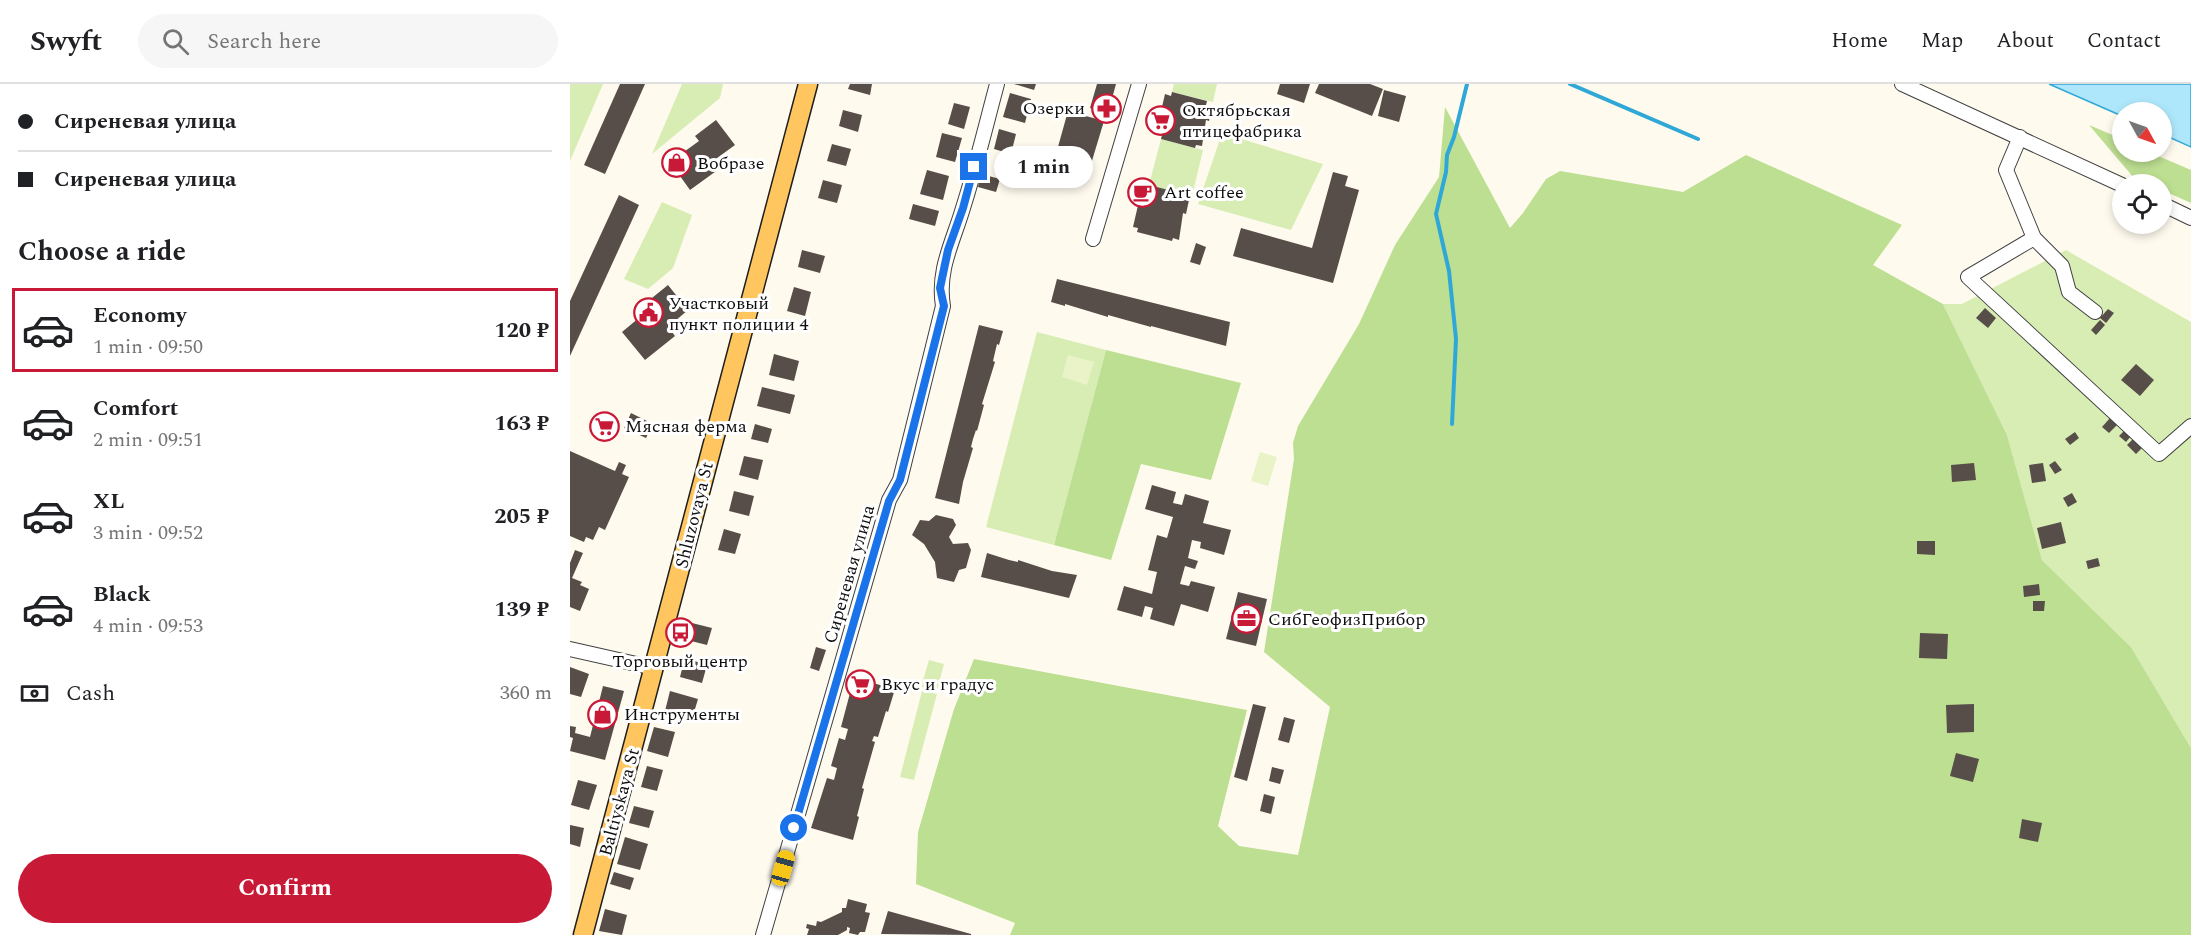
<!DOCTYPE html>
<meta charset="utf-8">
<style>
body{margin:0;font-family:Spectral,serif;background:#f6f6f6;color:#202124;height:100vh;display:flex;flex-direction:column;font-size:22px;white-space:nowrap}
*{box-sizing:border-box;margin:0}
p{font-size:20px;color:#757577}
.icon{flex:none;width:33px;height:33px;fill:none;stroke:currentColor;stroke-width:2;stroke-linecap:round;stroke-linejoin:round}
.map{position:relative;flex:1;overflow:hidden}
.panel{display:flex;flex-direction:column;background:#fff;width:570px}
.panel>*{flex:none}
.guide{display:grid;align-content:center;height:132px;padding:0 18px;background:#fff}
.needle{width:39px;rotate:130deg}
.tools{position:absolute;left:1542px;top:18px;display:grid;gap:12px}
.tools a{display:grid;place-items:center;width:60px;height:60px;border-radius:50%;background:#fff;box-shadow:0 3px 9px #0003;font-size:30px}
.end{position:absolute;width:27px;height:27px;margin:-14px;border:8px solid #1a73e8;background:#fff;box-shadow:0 0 0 3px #fff}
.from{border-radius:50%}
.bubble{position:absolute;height:42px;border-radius:21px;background:#fff;box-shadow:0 3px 9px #0003;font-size:20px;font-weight:700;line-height:42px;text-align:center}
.car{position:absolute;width:18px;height:36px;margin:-18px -9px;border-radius:8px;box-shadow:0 0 4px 2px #0007;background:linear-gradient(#f5c518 24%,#345 0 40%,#f5c518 0 76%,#345 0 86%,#f5c518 0)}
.guide b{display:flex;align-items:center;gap:21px;height:57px;font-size:22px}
.guide b+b{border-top:2px solid #e0e0e0}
.guide i{width:15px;height:15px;background:#202124}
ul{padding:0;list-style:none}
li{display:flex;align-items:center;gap:18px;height:84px;margin:0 12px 9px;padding:0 6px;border:3px solid transparent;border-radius:0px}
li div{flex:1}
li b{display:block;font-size:22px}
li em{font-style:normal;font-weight:700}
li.active{border-color:#c81a37}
li>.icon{width:54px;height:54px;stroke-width:1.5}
h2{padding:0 18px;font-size:27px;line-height:72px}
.pay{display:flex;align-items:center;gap:15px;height:66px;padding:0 18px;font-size:22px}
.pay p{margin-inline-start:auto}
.action{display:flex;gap:12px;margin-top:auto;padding:12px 18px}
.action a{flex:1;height:69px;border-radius:36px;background:#c81a37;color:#fff;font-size:24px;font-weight:700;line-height:69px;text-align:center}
header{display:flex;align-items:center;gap:36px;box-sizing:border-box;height:84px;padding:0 30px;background:#fff;border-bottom:2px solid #e0e0e0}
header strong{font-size:28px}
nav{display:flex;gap:33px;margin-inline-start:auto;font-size:21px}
.search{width:420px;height:54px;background:#f6f6f6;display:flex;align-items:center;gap:15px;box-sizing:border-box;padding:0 21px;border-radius:33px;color:#757577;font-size:22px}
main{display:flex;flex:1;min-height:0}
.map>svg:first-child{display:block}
</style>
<header>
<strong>Swyft</strong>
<div class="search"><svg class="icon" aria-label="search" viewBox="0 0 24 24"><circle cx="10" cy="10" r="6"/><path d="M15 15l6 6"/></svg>Search here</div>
<nav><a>Home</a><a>Map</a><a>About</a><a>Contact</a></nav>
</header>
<main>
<section class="panel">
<div class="guide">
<b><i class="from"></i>Сиреневая улица</b>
<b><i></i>Сиреневая улица</b>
</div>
<h2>Choose a ride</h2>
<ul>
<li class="active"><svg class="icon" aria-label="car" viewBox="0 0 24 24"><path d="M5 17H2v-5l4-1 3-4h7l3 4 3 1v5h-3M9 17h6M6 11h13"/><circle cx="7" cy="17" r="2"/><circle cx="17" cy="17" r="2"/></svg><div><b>Economy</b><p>1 min · 09:50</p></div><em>120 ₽</em></li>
<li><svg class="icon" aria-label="car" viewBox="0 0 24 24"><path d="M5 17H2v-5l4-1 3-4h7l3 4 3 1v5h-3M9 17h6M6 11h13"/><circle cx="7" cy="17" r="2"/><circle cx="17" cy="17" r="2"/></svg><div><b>Comfort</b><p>2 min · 09:51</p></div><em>163 ₽</em></li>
<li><svg class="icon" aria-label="car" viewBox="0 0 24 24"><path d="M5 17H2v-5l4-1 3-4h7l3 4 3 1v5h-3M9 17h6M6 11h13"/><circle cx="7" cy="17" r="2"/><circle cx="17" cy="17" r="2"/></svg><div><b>XL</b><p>3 min · 09:52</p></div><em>205 ₽</em></li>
<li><svg class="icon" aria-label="car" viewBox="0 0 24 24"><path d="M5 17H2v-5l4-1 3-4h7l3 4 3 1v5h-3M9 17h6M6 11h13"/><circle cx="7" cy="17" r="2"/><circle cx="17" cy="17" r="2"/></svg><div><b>Black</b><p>4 min · 09:53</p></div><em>139 ₽</em></li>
</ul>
<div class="pay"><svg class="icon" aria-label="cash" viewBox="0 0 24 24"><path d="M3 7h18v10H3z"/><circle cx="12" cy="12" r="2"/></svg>Cash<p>360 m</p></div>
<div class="action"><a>Confirm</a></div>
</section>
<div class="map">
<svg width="1621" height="851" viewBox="0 0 1621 851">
<rect width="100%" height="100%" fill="#fffaee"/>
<g fill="#d8edb4">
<polygon points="0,0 33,0 0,77"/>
<polygon points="112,0 153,0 150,14 82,70"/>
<polygon points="604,0 647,0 643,18 602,8"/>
<polygon points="652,49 753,80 721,146 628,120"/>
<polygon points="591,55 633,66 622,112 579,101"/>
<polygon points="92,118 122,131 103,184 78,205 54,195"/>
<polygon points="1496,166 1621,238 1621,664 1561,563 1472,476 1437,351 1373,220 1392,220"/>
<polygon points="467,248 536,266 484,461 416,443"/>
<polygon points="359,576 374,580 367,606 351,603"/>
<polygon points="352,607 367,610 344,696 330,693"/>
</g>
<g fill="#bddf92">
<polygon points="875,23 940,144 953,129 976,95 990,87 1113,108 1176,71 1332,141 1303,181 1373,220 1437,351 1472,476 1561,563 1621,664 1621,851 440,851 445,839 346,800 348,748 384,625 404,575 677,626 648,742 669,762 728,771 760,623 694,568 724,375 723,359 728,342 789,240 825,161 869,93"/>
<polygon points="1519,41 1552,55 1552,68 1579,68 1621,86 1621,119 1592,106 1592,100 1579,100 1564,94"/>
<polygon points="536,266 671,299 641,396 571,380 541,476 484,461"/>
</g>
<g fill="#e9f3c7">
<polygon points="498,271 524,278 517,301 492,293"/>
<polygon points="690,368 707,373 698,402 681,397"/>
</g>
<polygon fill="#aee7fb" stroke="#2fa8d8" stroke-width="1.5" points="1479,0 1621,0 1621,63 1592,50 1592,28 1552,28 1552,32"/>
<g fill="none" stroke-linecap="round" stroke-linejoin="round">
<g stroke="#2fa8d8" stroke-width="4">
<polyline points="1000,0 1128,55"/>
<polyline points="882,340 886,255 879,187 866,130 876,88 877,71 884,53 897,0"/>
</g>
</g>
<g fill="#574d49">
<polygon points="50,0 75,0 35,90 14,81"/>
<polygon points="280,0 302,0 300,11 278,5"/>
<polygon points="444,0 466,0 464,6"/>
<polygon points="527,0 546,0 538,29 520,24"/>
<polygon points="710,0 740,0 734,19 707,10"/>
<polygon points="749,0 800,0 813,5 802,32 745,9"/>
<polygon points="814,6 836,12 829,38 808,32"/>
<polygon points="602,8 637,17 636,21 642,22 639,37 636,36 632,62 626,61 625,64 591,55 592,51 586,49 595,10 601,12"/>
<polygon points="440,9 461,15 455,39 433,33"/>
<polygon points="384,19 400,23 394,45 378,40"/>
<polygon points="273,26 292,31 288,48 269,42"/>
<polygon points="498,27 534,37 521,80 486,70"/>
<polygon points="146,36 165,61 143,77 149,85 120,106 100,78 129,57 125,52"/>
<polygon points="429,45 446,50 441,70 424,65"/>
<polygon points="372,49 392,54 385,78 366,73"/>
<polygon points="262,60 281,65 276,82 257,77"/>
<polygon points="357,86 379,92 373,116 350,110"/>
<polygon points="763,88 778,92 775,102 789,106 763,199 663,172 671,144 742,164"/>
<polygon points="411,90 430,95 426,108 408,103"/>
<polygon points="253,96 272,101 267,119 248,114"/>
<polygon points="579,101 614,110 613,114 619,116 616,130 613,129 609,156 603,154 602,157 567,148 568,144 563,143 572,104 579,105"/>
<polygon points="49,111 69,121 0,272 0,217"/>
<polygon points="343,120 369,127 365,142 339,135"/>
<polygon points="626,159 636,163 630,181 620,178"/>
<polygon points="232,166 255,172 250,189 228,183"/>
<polygon points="487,195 660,238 656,262 581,242 581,243 538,231 538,233 495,220 495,222 481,218"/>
<polygon points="98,201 118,226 98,243 105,252 75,276 52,248 82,223 77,218"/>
<polygon points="224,203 241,208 235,232 217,227"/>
<polygon points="1415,224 1426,234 1418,244 1406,234"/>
<polygon points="1538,225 1544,229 1536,239 1530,234"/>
<polygon points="1530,236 1535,241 1526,251 1521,246"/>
<polygon points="409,241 433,247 429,261 427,260 423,277 425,278 412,320 414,321 407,347 406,346 403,355 401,363 403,364 393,398 389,420 365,414"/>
<polygon points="204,270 229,277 224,297 199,291"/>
<polygon points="1566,280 1584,296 1570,312 1551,296"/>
<polygon points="192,303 225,311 220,330 187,322"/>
<polygon points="61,329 83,340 76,354 54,344"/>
<polygon points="30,332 43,338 42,342 45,343 43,347 40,346 36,353 23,347"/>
<polygon points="1540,334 1547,341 1539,349 1532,343"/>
<polygon points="185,340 202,345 198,359 181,355"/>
<polygon points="1555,346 1561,352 1556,358 1549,352"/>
<polygon points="1505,348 1509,354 1500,361 1495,355"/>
<polygon points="1563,355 1572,364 1566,370 1557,361"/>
<polygon points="0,367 45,387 49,378 56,381 52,390 59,393 35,446 29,443 23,456 16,453 14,458 0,452"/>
<polygon points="174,372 193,376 188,396 169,391"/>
<polygon points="1485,377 1492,386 1485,390 1479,381"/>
<polygon points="1404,379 1406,396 1382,398 1381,381"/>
<polygon points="1473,379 1476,397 1462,399 1459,381"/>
<polygon points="582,401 606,408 603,419 612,421 615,410 639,417 633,439 661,446 654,471 630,464 631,458 622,456 618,474 628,477 625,485 615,482 610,500 619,502 621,497 645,503 638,528 611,520 604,542 580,535 583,524 575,522 572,533 547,526 554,502 582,510 587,488 578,486 587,451 597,454 603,433 575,425"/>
<polygon points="164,407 184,412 179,432 159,427"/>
<polygon points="1502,409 1507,418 1498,423 1493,414"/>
<polygon points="366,431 383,435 386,441 379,453 383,460 398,459 401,466 396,484 389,486 384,498 367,494 365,478 354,460 342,451 350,436 359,437"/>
<polygon points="1491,438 1496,459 1472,465 1467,444"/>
<polygon points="154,445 171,450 165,470 148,466"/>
<polygon points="1347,457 1365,457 1365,471 1347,470"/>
<polygon points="5,466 13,469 2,494 12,498 10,501 19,505 10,527 0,523 0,479"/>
<polygon points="417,469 439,476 448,478 448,476 482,487 507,491 499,514 411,493"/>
<polygon points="1528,474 1530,482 1518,485 1516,477"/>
<polygon points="1469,500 1470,511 1454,513 1453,502"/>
<polygon points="668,508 697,515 686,562 656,555"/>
<polygon points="1463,517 1475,517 1474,527 1463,527"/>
<polygon points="122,539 142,544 137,561 117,556"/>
<polygon points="1350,549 1378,550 1377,575 1349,574"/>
<polygon points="246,563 256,566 249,587 240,584"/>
<polygon points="115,574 137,581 132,599 110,593"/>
<polygon points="0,583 19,590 11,613 0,610"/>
<polygon points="284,594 325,605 318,628 316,627 308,653 304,652 302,657 305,658 292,704 294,705 287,732 289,733 283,756 241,744 257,694 264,696 267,684 261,682 269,654 275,656 278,645 271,643"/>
<polygon points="33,602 54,607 35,676 0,667 3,654 0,653 0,642 6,643 5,649 20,653 23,641 27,642 33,619 29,618"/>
<polygon points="100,607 128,615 122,635 95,627"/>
<polygon points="683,620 696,623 677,697 664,693"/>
<polygon points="1404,620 1404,648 1377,649 1376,621"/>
<polygon points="714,633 725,636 719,659 708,656"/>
<polygon points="84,643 105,648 98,673 77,667"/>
<polygon points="1386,669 1409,675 1403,698 1380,692"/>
<polygon points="77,682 93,686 87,707 71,703"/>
<polygon points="702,683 714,686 710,700 699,697"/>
<polygon points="8,696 27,701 19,726 1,721"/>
<polygon points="694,710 705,713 701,730 690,727"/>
<polygon points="64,722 84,727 79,744 59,739"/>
<polygon points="1452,735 1472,739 1468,758 1449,754"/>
<polygon points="0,741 14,744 10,763 0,760"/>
<polygon points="55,753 78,760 70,786 47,780"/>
<polygon points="44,788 64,794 60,806 40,800"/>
<polygon points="278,815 297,820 295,828 300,829 295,848 290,848 288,851 279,849 280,844 277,843 277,846 268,851 237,851 239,845 236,844 237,840 246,842 247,837 251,838 272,828 272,824 276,824"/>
<polygon points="35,825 57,831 52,851 29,847"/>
<polygon points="318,827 401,850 401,851 311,850"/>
</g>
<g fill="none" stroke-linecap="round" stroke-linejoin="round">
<defs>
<g id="minor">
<polyline points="1332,0 1552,101"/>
<polyline points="1450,53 1436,86 1464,154 1492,182 1499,208 1525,228"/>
<polyline points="1592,120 1621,134"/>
<polyline points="1464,154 1398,193 1589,370 1621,342"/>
<polyline points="523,155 569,0"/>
<polyline points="0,565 84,584"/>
<path d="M193 851 319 416 330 396 373 222C367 186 383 158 393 124 406 83 416 41 427 0"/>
</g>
<polyline id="major" points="13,851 238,0"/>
</defs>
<use href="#minor" stroke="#404040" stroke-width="16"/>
<use href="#major" stroke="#1e1e1e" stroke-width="21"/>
<use href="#minor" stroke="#fff" stroke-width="14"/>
<use href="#major" stroke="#ffc55e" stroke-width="18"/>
</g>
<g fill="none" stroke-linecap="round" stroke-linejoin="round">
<polyline stroke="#1a73e8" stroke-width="8" points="224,744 319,417 330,396 374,222 370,204 378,166 393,124 404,83"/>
</g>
<defs>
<symbol id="pharmacy-ring" viewBox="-11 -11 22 22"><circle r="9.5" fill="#fff" stroke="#c81a37" stroke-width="1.5"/><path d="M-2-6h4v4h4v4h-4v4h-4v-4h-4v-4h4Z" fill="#c81a37"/></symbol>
<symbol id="supermarket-ring" viewBox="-11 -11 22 22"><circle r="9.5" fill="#fff" stroke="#c81a37" stroke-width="1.5"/><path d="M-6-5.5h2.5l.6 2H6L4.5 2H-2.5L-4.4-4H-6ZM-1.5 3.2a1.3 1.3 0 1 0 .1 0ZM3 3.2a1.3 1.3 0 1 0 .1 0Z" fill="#c81a37"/></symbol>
<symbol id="shop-ring" viewBox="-11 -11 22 22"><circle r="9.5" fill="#fff" stroke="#c81a37" stroke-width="1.5"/><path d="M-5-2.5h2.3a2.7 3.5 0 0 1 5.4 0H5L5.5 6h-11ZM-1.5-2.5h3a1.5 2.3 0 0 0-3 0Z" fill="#c81a37"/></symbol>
<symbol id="cafe-ring" viewBox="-11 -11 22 22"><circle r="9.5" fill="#fff" stroke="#c81a37" stroke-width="1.5"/><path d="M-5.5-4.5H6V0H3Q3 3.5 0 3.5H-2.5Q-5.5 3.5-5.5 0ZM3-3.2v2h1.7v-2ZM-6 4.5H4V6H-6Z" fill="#c81a37"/></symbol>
<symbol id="civic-ring" viewBox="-11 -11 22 22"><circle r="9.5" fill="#fff" stroke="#c81a37" stroke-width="1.5"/><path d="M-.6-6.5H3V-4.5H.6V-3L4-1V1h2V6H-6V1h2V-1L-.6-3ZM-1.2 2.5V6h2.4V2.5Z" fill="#c81a37"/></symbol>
<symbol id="office-ring" viewBox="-11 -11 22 22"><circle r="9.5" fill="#fff" stroke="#c81a37" stroke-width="1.5"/><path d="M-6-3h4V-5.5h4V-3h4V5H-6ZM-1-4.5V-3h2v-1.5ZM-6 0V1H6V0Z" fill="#c81a37"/></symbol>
<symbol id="bus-ring" viewBox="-11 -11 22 22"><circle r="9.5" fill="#fff" stroke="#c81a37" stroke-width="1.5"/><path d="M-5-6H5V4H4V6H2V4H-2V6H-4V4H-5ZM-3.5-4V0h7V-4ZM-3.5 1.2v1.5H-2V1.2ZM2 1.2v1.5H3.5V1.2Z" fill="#c81a37"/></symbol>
</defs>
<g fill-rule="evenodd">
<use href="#pharmacy-ring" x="520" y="8" width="33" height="33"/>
<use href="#supermarket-ring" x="574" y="20" width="33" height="33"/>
<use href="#shop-ring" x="90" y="62" width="33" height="33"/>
<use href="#cafe-ring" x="556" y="92" width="33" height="33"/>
<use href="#civic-ring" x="62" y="212" width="33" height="33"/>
<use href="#supermarket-ring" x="18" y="326" width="33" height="33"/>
<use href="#office-ring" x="660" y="518" width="33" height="33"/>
<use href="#bus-ring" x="94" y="532" width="33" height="33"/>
<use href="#supermarket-ring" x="274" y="584" width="33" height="33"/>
<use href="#shop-ring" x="16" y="614" width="33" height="33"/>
</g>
<g text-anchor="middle" stroke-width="6" stroke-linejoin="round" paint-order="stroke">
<g font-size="18" fill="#0d0d0d" stroke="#fff" text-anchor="start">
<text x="515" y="30" text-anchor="end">Озерки</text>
<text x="612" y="32">Октябрьская<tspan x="612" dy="21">птицефабрика</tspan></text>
<text x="127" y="85">Вобразе</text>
<text x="594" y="114">Art coffee</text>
<text x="99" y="225">Участковый<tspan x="99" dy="21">пункт полиции 4</tspan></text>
<text x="55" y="348">Мясная ферма</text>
<text x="698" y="541">СибГеофизПрибор</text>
<text x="110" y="583" text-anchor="middle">Торговый центр</text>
<text x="311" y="606">Вкус и градус</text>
<text x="54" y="636">Инструменты</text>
</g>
<g font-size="18" fill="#0d0d0d" stroke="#fff">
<text transform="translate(124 431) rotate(-76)" y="6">Shluzovaya St</text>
<text transform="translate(279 490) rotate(-74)" y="6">Сиреневая улица</text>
<text transform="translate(49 718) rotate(-75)" y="6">Baltiyskaya St</text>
</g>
</g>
</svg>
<div class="tools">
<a><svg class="needle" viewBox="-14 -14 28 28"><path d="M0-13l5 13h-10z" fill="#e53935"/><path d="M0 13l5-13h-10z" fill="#757577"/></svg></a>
<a><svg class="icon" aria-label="locate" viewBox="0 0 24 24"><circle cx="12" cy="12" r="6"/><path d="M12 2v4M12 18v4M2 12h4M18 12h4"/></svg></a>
</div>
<i class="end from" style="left:224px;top:744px"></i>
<i class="end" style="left:404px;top:83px"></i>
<div class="bubble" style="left:424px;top:62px;width:99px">1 min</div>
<i class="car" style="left:213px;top:784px;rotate:16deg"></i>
</div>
</main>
